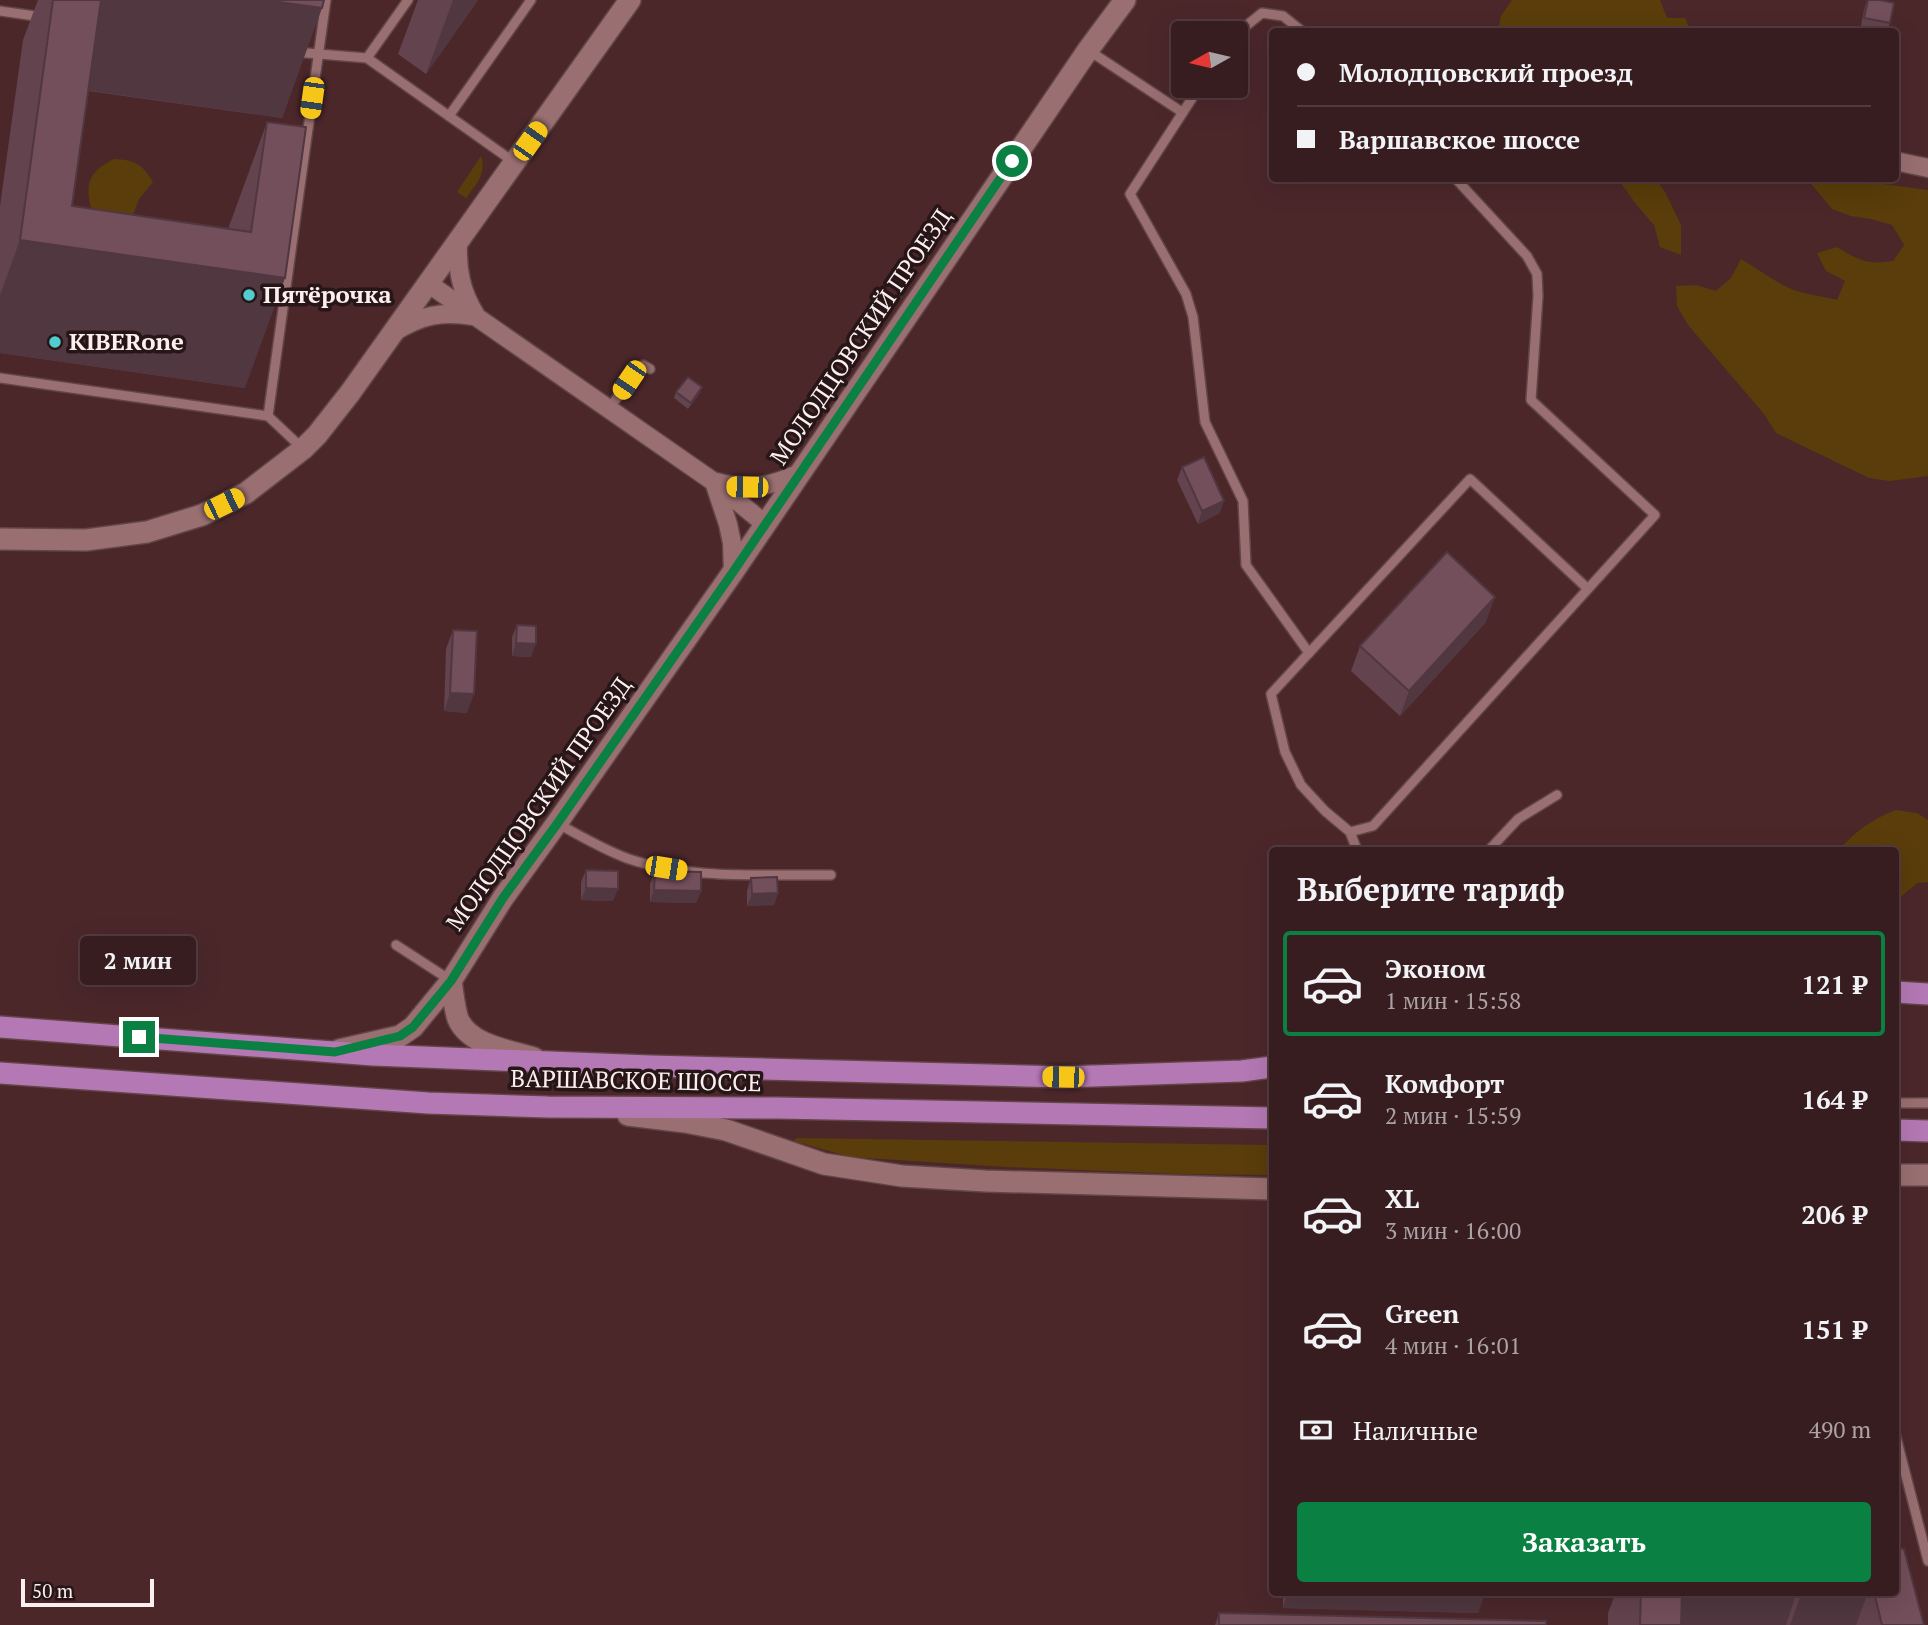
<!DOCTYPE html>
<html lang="ru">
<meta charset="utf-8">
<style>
body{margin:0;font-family:"PT Serif",serif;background:#432a2d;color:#f1f3f6;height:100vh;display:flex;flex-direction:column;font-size:26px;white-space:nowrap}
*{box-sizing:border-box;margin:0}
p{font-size:23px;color:#aba2a5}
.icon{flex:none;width:38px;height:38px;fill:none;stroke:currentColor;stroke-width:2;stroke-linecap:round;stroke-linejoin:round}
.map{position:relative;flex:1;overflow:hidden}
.panel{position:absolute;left:1269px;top:847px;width:630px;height:749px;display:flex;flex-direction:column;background:#381d20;border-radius:7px;box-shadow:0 7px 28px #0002,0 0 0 2px #523b3e}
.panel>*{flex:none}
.hud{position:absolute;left:1269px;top:28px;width:630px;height:154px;border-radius:7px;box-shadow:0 7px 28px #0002,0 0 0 2px #523b3e;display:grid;align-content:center;height:154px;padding:0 28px;background:#381d20}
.needle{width:46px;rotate:262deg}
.buttons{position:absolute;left:1171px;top:21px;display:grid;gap:14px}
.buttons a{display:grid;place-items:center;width:77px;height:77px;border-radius:7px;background:#381d20;box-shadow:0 7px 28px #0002,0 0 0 2px #523b3e;font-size:35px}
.scale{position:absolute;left:21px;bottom:18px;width:133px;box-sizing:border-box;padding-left:7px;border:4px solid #fdeeef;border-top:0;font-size:19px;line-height:24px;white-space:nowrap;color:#fdeeef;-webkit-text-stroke:5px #261617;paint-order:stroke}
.end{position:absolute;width:32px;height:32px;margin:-16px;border:9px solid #0b8043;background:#fff;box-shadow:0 0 0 4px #fff}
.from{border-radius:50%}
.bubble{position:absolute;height:49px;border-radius:7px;background:#381d20;box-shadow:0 7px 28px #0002,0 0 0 2px #523b3e;font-size:23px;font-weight:700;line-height:49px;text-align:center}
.car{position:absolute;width:21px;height:42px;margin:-21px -10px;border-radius:9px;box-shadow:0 0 5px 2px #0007;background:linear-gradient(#f5c518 24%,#345 0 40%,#f5c518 0 76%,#345 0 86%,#f5c518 0)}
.hud b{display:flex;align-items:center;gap:24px;height:66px;font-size:26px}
.hud b+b{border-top:2px solid #523b3e}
.hud i{width:18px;height:18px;background:#f1f3f6}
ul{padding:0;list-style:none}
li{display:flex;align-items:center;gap:21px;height:105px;margin:0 14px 10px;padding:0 14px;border:4px solid transparent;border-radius:7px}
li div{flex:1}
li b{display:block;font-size:26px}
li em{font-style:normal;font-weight:700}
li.on{border-color:#0b8043}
li>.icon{width:63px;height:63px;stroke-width:1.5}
h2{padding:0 28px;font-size:32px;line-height:84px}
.pay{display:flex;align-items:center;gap:18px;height:77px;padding:0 28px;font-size:26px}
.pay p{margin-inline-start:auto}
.primary-button{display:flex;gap:14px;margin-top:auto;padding:14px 28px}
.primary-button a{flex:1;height:80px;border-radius:7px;background:#0b8043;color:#fff;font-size:28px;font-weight:700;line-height:80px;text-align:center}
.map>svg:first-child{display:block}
</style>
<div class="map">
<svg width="1928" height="1625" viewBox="0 0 1928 1625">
<rect width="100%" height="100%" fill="#4b272a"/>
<g fill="#5a3d0a">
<polygon points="1512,0 1660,0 1667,18 1685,18 1691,31 1498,31 1501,16"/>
<path d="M481 156C487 174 476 184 466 198L457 192Z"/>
<path d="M114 159C136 160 142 164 153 182L139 199 130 223 92 210C84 184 89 171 114 159Z"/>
<polygon points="1618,179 1656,179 1665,192 1681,225 1681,255 1660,247 1654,225 1636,204"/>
<path d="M1807 179H1856L1861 181 1928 190V476L1890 481 1869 478 1776 433 1764 414 1688 325 1677 306 1676 286 1696 285 1716 291 1731 278 1741 259C1759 269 1775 283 1794 290 1808 295 1823 296 1837 300L1845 281 1826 271 1817 253 1837 247C1858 260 1867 265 1893 261L1904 245 1892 225 1871 219 1851 216 1832 209Z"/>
<path d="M1896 810 1917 813 1928 820V882L1917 883 1895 902V850H1839C1854 832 1874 818 1896 810Z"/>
<polygon points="796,1138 1272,1145 1272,1175 1180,1174 1007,1167 850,1157 794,1141"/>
</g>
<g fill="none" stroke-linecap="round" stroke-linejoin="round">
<defs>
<g id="service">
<polyline points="0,11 42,17"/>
<polyline points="1236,34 1262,13 1283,16 1303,32"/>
<polyline points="1088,50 1182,112"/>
<polyline points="295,52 367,58 514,162"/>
<polyline points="367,58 408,0"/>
<polyline points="1200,86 1130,194 1186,294 1193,317 1205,422 1243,501 1246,565 1309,653"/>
<polyline points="449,116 531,0"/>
<polyline points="0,378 268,416 302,448"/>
<polyline points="609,409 638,368 643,365 650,369"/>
<polyline points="268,416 326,0"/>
<path d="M557 823C580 836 604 850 629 859 692 880 766 874 831 875"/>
<polyline points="1350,832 1373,826 1655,515 1531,400 1538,296 1537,274 1527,256 1455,178"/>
<polyline points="1357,850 1350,832 1325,811 1301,785 1285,752 1271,694 1470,479 1587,588"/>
<polyline points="1489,850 1518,819 1557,795"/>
<polyline points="396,945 450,980"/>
<polyline points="1895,1103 1928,1103"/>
<polyline points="1895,1433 1928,1561"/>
</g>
<g id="minor">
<polyline points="1895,161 1928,168"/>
<path d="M458 243C457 270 461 291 475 314"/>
<polyline points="429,284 714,482 765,524"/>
<path d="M394 332C422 315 441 311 473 316"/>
<polyline points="714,482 728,524 732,543 733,572"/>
<path d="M716 482C749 491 769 487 800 473"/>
</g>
<g id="tertiary">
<polyline points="0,539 86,540 147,532 202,515 246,493 303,449 317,435 350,393 630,0"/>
<path d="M451 981C453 993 454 1007 458 1019 470 1046 509 1050 534 1058"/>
<polyline points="339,1050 400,1036 413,1027 451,981 503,898 557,823 733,572 1088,50 1125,0"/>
<polyline points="628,1115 685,1122 726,1130 824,1164 902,1176 985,1181 1272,1189"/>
<polyline points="1895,1175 1928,1175"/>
</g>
<g id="primary">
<polyline points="1895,992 1928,994"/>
<polyline points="0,1027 373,1055 650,1066 1063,1077 1242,1071 1272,1067"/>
<polyline points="0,1073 428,1103 548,1107 778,1108 1272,1118"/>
<polyline points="1895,1130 1928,1131"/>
</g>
</defs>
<use href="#service" stroke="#614547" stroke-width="12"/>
<use href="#minor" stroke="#614547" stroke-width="21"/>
<use href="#tertiary" stroke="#614547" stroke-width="24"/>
<use href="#primary" stroke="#614547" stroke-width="24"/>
<use href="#service" stroke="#996f71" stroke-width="9"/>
<use href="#minor" stroke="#996f71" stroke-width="18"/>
<use href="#tertiary" stroke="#996f71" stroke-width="21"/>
<use href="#primary" stroke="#b478b4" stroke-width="21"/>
</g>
<g fill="#63434e">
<polygon points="38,0 324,0 282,118 88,91 72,206 228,229 267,122 245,388 0,353 0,206 23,40"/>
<polygon points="418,0 478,0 426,74 398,54"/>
<polygon points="1867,0 1890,23 1886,32 1866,32 1860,30 1864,10"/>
<polygon points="702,387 700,393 688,409 674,398 676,392"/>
<polygon points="1182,467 1220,513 1198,524 1177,480"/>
<polygon points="1486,622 1400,716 1351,671 1360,646"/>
<polygon points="517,625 531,657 512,656 512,637"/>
<polygon points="453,630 467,713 444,711 446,649"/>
<polygon points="586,870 613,901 581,900 581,882"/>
<polygon points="655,871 701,891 696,903 650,902 650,884"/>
<polygon points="751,878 778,893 774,905 747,906 747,891"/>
<polygon points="1272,1503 1272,1562 1271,1562"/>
<polygon points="1896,1548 1924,1625 1608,1625 1608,1613 1616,1592 1895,1592"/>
<polygon points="1283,1592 1485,1592 1478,1613 1283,1608"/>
<polygon points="1219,1613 1546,1625 1215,1625"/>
</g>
<g fill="#503740">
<polygon points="95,0 264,0 322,8 282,118 64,87"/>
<polygon points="453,0 478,0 426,74"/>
<polygon points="20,240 285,278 245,388 0,353 0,295"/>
<polygon points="702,387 700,393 688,409 691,403"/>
<polygon points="1224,501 1220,513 1198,524 1202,511"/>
<polygon points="1495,597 1486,622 1400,716 1409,691"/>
<polygon points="516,643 536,644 531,657 512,656"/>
<polygon points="450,693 474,694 467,713 444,711"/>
<polygon points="586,888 618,889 613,901 581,900"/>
<polygon points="654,890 701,891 696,903 650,902"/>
<polygon points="778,893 774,905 747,906 752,894"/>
<polygon points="1288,1592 1409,1592 1485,1594 1478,1613 1283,1608"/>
<polygon points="1678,1592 1797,1592 1786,1625 1666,1625"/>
<polygon points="1802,1592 1868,1592 1856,1625 1790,1625"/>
</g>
<g fill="#734e5b" stroke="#503740" stroke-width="2">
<polygon points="53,0 101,0 72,206 251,232 267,122 306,127 285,278 20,240"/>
<polygon points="264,0 324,0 322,8"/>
<polygon points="1868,0 1880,0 1894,3 1890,23 1864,18"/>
<polygon points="688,377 702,387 691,403 676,392"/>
<polygon points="1204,457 1224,501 1202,511 1182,467"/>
<polygon points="1447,552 1495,597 1409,691 1360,646"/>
<polygon points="517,625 536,626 536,644 516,643"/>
<polygon points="453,630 477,631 474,694 450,693"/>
<polygon points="586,870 618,871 618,889 586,888"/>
<polygon points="655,871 701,872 701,891 654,890"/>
<polygon points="777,877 778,893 752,894 751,878"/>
<polygon points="1895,1525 1896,1548 1904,1549 1924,1625 1882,1625 1874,1592 1895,1592"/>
<polygon points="1409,1592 1485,1592 1485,1594"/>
<polygon points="1641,1592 1682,1592 1681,1625 1640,1625"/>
<polygon points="1219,1613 1546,1621 1546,1625 1219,1625"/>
</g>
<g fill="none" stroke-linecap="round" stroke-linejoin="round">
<polyline stroke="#0b8043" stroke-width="9" points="139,1037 335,1052 400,1036 413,1027 451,981 503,898 557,824 733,572 1012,161"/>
</g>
<g fill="#52cdce" stroke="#261617" stroke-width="2.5">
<circle cx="249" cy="295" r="7"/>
<circle cx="55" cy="342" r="7"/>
</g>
<g text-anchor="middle" stroke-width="7" stroke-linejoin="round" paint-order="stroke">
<g font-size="24" font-weight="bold" fill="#fdeeef" stroke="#261617" text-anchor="start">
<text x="263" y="303">Пятёрочка</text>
<text x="69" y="350">KIBERone</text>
</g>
<g font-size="24" fill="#fdeeef" stroke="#261617">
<text transform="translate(861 337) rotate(-56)" y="8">МОЛОДЦОВСКИЙ ПРОЕЗД</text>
<text transform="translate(539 804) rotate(-55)" y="8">МОЛОДЦОВСКИЙ ПРОЕЗД</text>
<text transform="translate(636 1081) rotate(1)" y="8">ВАРШАВСКОЕ ШОССЕ</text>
</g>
</g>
</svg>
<div class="buttons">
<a><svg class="needle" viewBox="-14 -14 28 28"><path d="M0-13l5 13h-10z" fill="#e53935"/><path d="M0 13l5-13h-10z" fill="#aba2a5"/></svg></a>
</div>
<div class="scale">50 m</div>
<i class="end from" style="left:1012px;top:161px"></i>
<i class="end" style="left:139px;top:1037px"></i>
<div class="bubble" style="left:80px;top:936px;width:116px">2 мин</div>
<i class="car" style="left:312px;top:98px;rotate:188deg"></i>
<i class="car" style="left:530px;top:141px;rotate:35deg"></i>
<i class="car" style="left:629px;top:380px;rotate:214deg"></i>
<i class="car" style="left:747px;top:487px;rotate:271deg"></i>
<i class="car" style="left:224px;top:504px;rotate:64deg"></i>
<i class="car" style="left:666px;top:868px;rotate:99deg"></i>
<i class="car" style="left:1063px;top:1077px;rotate:271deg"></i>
<div class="hud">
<b><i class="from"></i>Молодцовский проезд</b>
<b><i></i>Варшавское шоссе</b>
</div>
<section class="panel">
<h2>Выберите тариф</h2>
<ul>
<li class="on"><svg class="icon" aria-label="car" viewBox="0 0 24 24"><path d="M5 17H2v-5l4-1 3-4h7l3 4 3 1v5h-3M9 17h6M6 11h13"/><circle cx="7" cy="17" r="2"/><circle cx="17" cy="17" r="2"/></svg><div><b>Эконом</b><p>1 мин · 15:58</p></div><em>121 ₽</em></li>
<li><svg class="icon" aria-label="car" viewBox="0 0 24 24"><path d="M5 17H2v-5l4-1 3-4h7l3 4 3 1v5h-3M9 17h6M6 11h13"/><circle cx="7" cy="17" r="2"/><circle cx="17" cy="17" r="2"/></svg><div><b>Комфорт</b><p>2 мин · 15:59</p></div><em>164 ₽</em></li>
<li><svg class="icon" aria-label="car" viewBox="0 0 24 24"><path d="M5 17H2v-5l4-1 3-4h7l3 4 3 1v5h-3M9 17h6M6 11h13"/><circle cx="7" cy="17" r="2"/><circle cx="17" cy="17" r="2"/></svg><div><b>XL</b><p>3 мин · 16:00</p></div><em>206 ₽</em></li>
<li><svg class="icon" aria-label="car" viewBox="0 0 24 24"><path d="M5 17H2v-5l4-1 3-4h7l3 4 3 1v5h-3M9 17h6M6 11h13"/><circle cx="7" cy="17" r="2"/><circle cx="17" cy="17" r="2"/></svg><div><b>Green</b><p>4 мин · 16:01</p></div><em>151 ₽</em></li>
</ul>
<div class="pay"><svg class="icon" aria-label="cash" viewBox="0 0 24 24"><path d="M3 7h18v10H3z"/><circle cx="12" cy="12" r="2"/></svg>Наличные<p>490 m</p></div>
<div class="primary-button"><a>Заказать</a></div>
</section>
</div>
